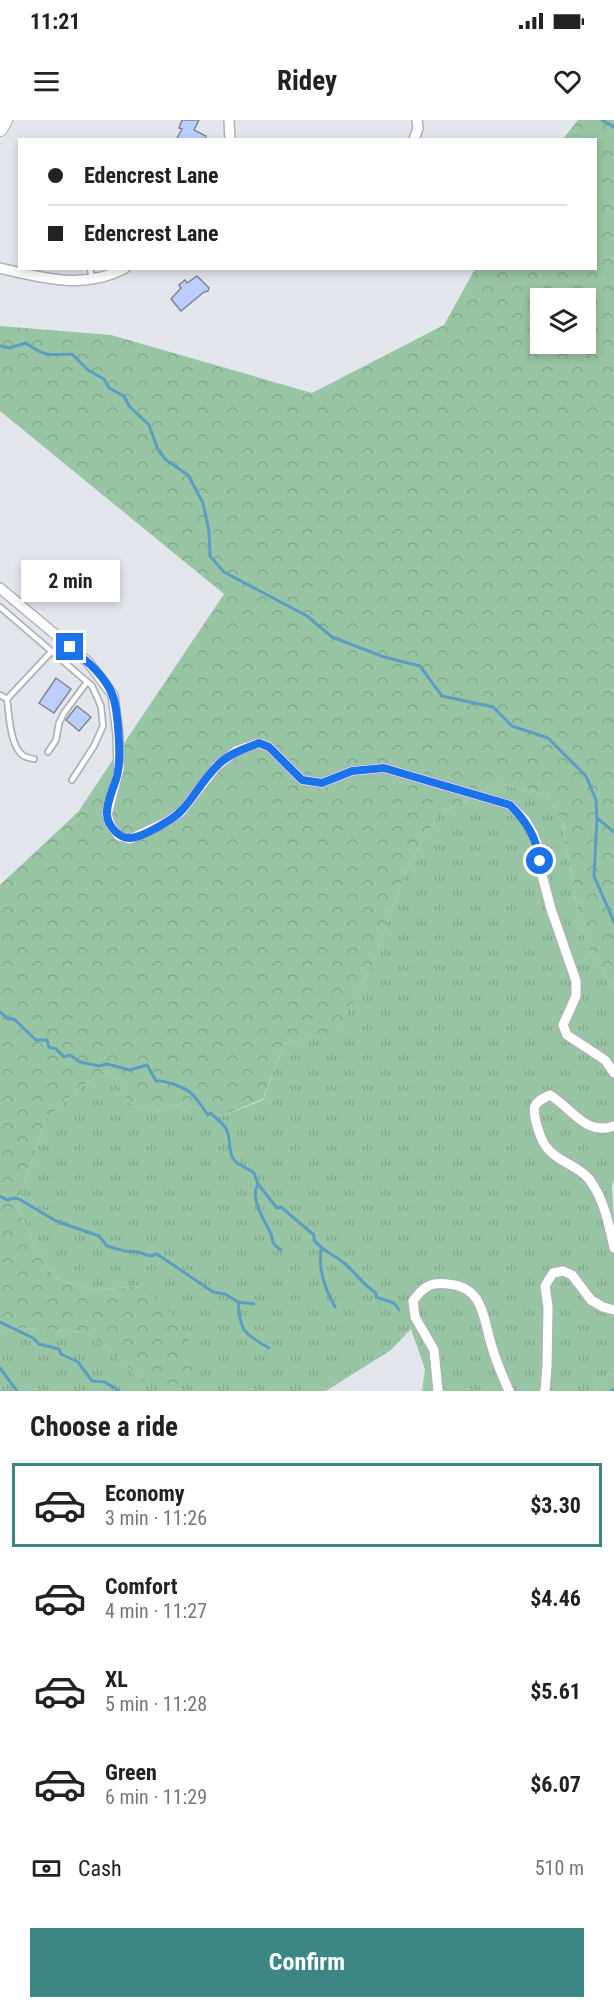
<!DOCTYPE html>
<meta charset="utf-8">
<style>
body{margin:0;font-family:"Roboto Condensed",sans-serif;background:#f2f2f2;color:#222;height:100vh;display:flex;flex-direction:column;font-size:22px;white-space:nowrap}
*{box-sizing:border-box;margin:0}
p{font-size:20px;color:#767676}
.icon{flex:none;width:33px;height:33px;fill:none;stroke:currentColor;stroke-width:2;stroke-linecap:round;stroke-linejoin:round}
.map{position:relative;height:1271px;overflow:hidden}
.side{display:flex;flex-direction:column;background:#fff;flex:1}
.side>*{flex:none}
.hud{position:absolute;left:18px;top:18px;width:579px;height:132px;border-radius:0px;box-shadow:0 3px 9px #0003;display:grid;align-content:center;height:132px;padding:0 30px;background:#fff}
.buttons{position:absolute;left:530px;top:168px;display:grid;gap:12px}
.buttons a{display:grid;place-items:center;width:66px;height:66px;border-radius:0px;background:#fff;box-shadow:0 3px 9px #0003;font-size:30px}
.end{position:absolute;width:27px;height:27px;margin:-14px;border:8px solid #1a73e8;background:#fff;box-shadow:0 0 0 3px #fff}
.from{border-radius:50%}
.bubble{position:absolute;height:42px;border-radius:0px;background:#fff;box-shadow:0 3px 9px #0003;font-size:20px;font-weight:700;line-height:42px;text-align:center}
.hud b{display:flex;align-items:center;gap:21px;height:57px;font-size:22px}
.hud b+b{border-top:2px solid #e0e0e0}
.hud i{width:15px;height:15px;background:#222}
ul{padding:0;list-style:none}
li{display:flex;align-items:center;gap:18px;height:84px;margin:0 12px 9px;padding:0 18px;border:3px solid transparent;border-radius:0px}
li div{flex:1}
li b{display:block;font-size:22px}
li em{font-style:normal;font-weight:700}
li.current{border-color:#3d8686}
li>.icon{width:54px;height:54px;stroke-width:1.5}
h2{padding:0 30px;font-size:27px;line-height:72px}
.pay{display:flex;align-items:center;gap:15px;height:66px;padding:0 30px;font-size:22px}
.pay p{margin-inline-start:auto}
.action{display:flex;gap:12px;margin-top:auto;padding:12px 30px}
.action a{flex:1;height:69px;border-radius:0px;background:#3d8686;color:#fff;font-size:24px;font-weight:700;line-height:69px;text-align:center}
.status{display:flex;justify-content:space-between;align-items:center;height:42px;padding:0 30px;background:#fff;direction:ltr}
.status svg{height:16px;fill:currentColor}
header{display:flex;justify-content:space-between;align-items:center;height:78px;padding:0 30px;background:#fff;font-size:27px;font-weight:700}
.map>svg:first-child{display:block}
</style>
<div class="status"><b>11:21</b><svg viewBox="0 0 49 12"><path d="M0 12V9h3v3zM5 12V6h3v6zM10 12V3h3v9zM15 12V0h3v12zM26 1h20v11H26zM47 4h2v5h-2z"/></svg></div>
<header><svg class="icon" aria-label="menu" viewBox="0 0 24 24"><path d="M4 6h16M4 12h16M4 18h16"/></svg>Ridey<svg class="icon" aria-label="heart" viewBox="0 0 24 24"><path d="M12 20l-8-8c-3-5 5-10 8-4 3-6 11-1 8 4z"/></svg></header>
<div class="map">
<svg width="614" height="1271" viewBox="0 0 614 1271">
<defs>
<pattern id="grass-tufts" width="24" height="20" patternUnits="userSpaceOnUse" patternTransform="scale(1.5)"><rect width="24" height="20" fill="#98c5a3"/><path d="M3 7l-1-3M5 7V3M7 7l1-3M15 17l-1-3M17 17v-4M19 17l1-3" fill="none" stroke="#83a98c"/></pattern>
<pattern id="forest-crowns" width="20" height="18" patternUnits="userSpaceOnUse" patternTransform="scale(1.5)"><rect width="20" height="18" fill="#98c5a3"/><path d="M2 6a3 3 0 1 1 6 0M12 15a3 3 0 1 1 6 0" fill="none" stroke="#83a98c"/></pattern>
</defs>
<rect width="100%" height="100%" fill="#e4e6ee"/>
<polygon fill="url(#grass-tufts)" points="498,663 548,675 563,705 578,793 588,829 614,868 614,1060 612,1067 614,1100 614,1248 593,1271 423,1271 427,1249 411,1207 390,1229 322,1271 0,1271 0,1213 23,1208 85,1212 108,1228 141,1260 142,1166 93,1170 55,1158 35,1126 17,1086 46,999 87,962 110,952 132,986 155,993 184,982 221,996 263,980 284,924 338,909 372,847 406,750 438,695"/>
<g fill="url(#forest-crowns)" fill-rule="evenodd">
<path d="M578 0H614V868L588 829 578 793 563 705 548 675 498 663 438 695 406 750 372 847 338 910 284 924 263 979 221 996 184 982 155 993 132 986 110 952 87 962 46 999 17 1086 35 1126 55 1158 93 1170 142 1166 177 1199 199 1242 177 1267 141 1260 108 1228 85 1212 23 1208 0 1213V765L78 692 224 474 0 291V206L111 215 312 273 444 205 475 149 596 148V20L563 19ZM540 178H585V224H540Z"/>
<polygon points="412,1206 427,1249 423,1271 422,1271 425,1249 411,1209 391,1230 326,1271 322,1271 389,1229"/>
<polygon points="614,1248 614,1271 593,1271"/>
</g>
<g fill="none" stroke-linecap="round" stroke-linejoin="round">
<g stroke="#5c9dc3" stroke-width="3">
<polyline points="602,0 614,7"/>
<path d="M0 226 9 228 26 223C45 237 49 235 72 234L88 250 104 259 109 268 124 276 129 286 149 305 158 330 166 340 188 355 203 383 209 411 210 436 224 452 307 496 332 517 384 537 420 546 442 576 493 587 512 606 548 618 586 656 596 680 597 698 594 756 614 802"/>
<polyline points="597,698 614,712"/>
<path d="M0 892 8 899H14L36 920H47L49 927 56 929 64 937 70 935 80 942 99 946 107 944 130 950 147 945 156 961C164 960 169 963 176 965 195 972 196 979 208 995L211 993C215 998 222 1002 225 1007 232 1016 227 1031 234 1040 239 1046 248 1048 254 1053L258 1064 277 1088 281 1087 314 1115V1120C322 1131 333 1134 344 1143 356 1153 363 1165 376 1173V1177L394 1183 399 1190"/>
<path d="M258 1064C249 1078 265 1101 271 1114 272 1117 272 1121 274 1124 274 1125 281 1130 281 1130"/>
<path d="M0 1076 7 1080 14 1078 19 1079 56 1101 99 1116 107 1126 124 1131 138 1132 150 1136 157 1134 213 1172 225 1174 238 1182C240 1212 244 1213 269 1228"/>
<path d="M321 1130C318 1150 325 1169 335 1187"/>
<polyline points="238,1182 254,1184"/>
<polyline points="0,1202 33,1218 39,1224 59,1229 61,1234 78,1242 92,1261 105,1262 119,1271"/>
<polyline points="0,1248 17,1271"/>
<polyline points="611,1271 614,1269"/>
</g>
</g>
<g fill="#bccefe" stroke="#82858b" stroke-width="1.5">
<polygon points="182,0 199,0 194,10 206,16 204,20 176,20 182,9 179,8"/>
<polygon points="197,156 209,168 208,171 204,172 181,191 171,179 181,168 179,165 185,160 187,163"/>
<polygon points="56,558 71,569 54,593 39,583"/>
<polygon points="77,586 91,597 79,611 66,600"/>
</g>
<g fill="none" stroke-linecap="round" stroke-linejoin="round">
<defs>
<g id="lane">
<polyline points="90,148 92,159"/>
<polyline points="0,487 92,566 101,586 103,606 94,626 72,660"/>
<path d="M0 575 7 579C9 594 10 628 24 636 27 638 30 638 34 639"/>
<polyline points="7,579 51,532"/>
<polyline points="48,632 56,620 59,603 64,593 87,562"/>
</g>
<g id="street">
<polyline points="229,0 230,20"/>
<polyline points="414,20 418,8 417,0"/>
<path d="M0 148C41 158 85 170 125 148"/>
<polyline points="0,468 88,542 113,575 118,615 119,649 107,695 111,706 119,716 130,719 166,702 181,692 216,647 236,631 259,623 269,627 302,660 322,663 352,651 384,648 510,685 525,700 533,713 538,727 542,755 551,789 576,861 576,876 563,905 567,915 605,940 614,953"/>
<path d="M614 1006C585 1016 573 989 550 975 544 978 538 980 535 986 532 995 541 1022 548 1029 558 1042 579 1046 589 1059 604 1079 609 1104 614 1128"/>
<path d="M438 1271 434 1230 415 1197 413 1181C423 1167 430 1162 448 1164 485 1167 483 1200 492 1227 496 1242 503 1257 509 1271"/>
<polyline points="545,1271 547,1246 548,1187 545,1166 553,1153 563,1151 572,1155 591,1180 603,1187 614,1190"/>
</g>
<polyline id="secondary" points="0,9 5,0"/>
</defs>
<use href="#lane" stroke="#afb2b9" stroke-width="8"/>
<use href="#street" stroke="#afb2b9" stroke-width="12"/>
<use href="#secondary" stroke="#afb2b9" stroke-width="16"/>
<use href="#lane" stroke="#fff" stroke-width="4.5"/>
<use href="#street" stroke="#fff" stroke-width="9"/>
<use href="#secondary" stroke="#fff" stroke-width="14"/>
</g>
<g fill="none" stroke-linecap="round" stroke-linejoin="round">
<path stroke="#1a73e8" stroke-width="8" d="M70 527C85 540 104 554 112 574 118 587 121 636 118 651 116 665 106 680 107 695 108 706 119 719 131 718 143 717 174 699 182 690 194 677 203 660 216 647 228 634 243 629 259 623L269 627 302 660 322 663 352 651 384 648 510 685C527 702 536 717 540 741"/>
</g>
</svg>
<div class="buttons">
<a><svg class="icon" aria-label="layers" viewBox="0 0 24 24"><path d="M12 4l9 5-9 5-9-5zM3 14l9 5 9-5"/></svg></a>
</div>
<i class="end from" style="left:540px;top:741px"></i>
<i class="end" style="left:70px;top:527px"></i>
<div class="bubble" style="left:21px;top:440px;width:99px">2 min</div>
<div class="hud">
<b><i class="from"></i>Edencrest Lane</b>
<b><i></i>Edencrest Lane</b>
</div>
</div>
<section class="side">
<h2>Choose a ride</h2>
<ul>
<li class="current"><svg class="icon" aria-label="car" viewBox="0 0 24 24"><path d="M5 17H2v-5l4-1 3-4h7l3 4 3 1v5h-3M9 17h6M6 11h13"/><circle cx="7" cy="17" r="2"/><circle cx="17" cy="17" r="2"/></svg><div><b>Economy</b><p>3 min · 11:26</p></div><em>$3.30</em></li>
<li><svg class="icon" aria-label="car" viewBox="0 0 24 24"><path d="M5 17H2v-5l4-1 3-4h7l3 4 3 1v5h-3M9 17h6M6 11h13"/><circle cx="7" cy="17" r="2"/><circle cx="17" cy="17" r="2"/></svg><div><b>Comfort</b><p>4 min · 11:27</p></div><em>$4.46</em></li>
<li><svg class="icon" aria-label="car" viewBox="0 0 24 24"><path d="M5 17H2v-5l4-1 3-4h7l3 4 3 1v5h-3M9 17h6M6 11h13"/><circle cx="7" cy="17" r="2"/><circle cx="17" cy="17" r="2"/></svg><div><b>XL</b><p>5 min · 11:28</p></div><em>$5.61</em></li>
<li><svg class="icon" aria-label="car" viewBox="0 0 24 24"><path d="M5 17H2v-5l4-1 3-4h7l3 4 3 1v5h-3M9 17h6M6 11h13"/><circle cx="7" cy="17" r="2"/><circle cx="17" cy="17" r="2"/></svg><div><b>Green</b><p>6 min · 11:29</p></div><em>$6.07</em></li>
</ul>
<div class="pay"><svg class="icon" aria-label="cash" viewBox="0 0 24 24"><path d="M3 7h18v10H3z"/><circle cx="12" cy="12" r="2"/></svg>Cash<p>510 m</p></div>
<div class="action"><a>Confirm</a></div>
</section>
